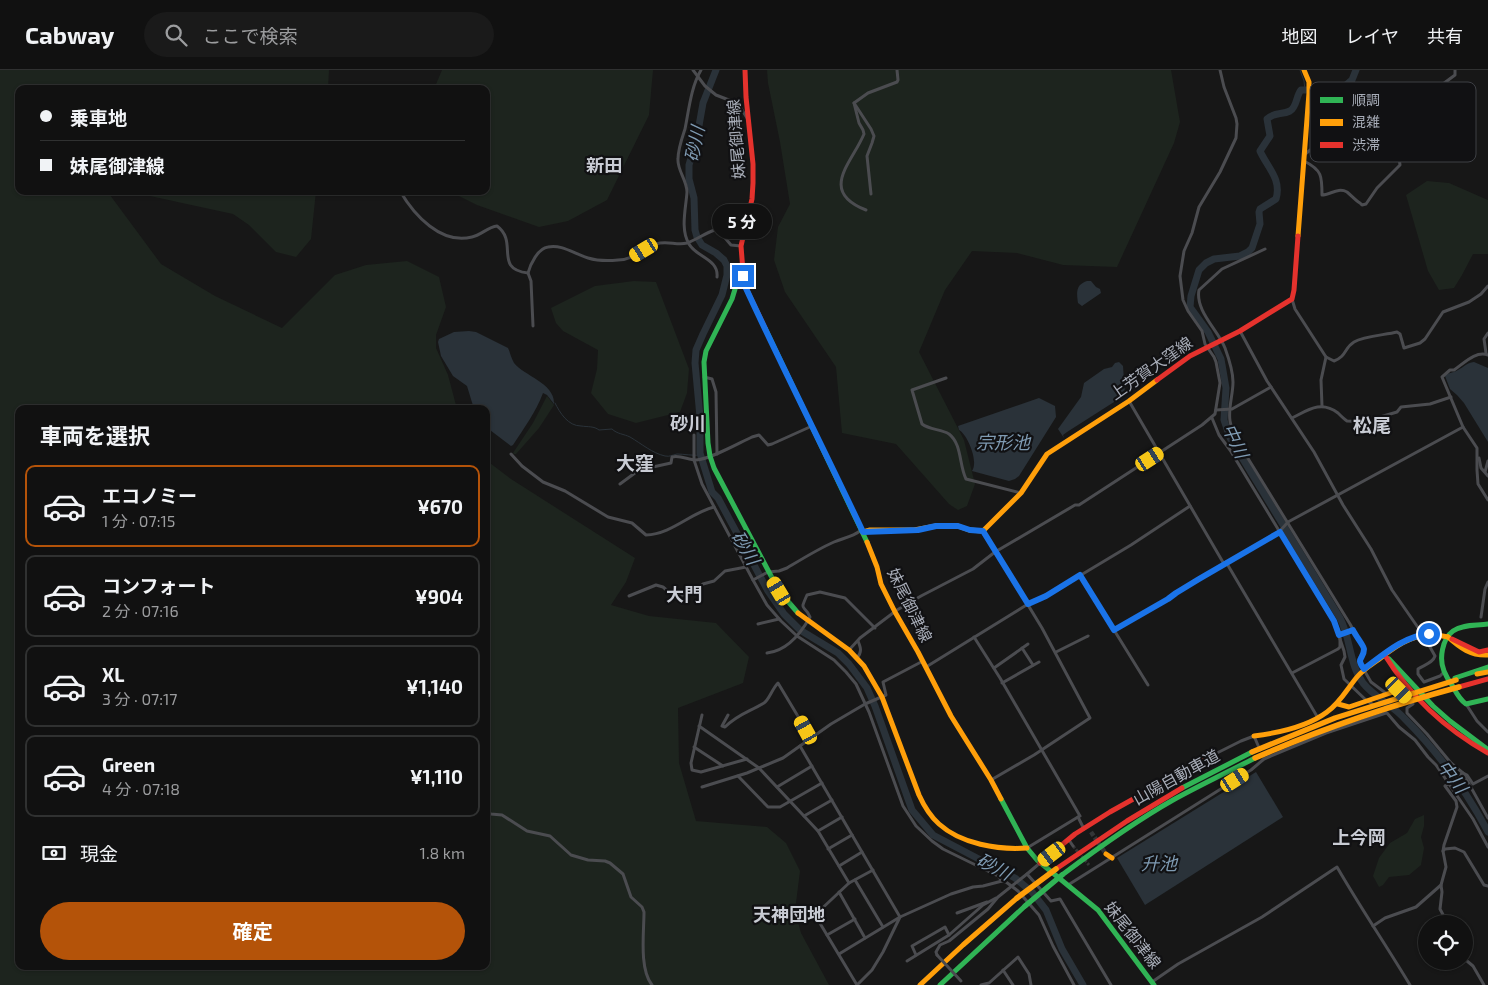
<!DOCTYPE html>
<html lang="ja">
<meta charset="utf-8">
<style>
body{margin:0;font-family:"Exo 2","Noto Sans JP",sans-serif;background:#1a1a1a;color:#f1f3f6;height:100vh;display:flex;flex-direction:column;font-size:19px;white-space:nowrap}
*{box-sizing:border-box;margin:0}
p{font-size:16px;color:#9c9d9f}
.icon{flex:none;width:28px;height:28px;fill:none;stroke:currentColor;stroke-width:2;stroke-linecap:round;stroke-linejoin:round}
.map{position:relative;flex:1;overflow:hidden}
.side{position:absolute;left:15px;top:335px;width:475px;height:565px;display:flex;flex-direction:column;background:#111;border-radius:10px;box-shadow:0 1px 4px #0004,0 0 0 1px #303131}
.side>*{flex:none}
.guide{position:absolute;left:15px;top:15px;width:475px;height:110px;border-radius:10px;box-shadow:0 1px 4px #0004,0 0 0 1px #303131;display:grid;align-content:center;height:110px;padding:0 25px;background:#111}
.fabs{position:absolute;left:1418px;top:845px;display:grid;gap:10px}
.fabs a{display:grid;place-items:center;width:55px;height:55px;border-radius:50%;background:#111;box-shadow:0 1px 4px #0004,0 0 0 1px #303131;font-size:25px}
.end{position:absolute;width:22px;height:22px;margin:-11px;border:6px solid #1a73e8;background:#fff;box-shadow:0 0 0 2px #fff}
.from{border-radius:50%}
.bubble{position:absolute;height:35px;border-radius:18px;background:#111;box-shadow:0 1px 4px #0004,0 0 0 1px #303131;font-size:16px;font-weight:700;line-height:35px;text-align:center}
.car{position:absolute;width:15px;height:30px;margin:-15px -8px;border-radius:6px;box-shadow:0 0 4px 1px #0007;background:linear-gradient(#f5c518 24%,#345 0 40%,#f5c518 0 76%,#345 0 86%,#f5c518 0)}
.guide b{display:flex;align-items:center;gap:18px;height:48px;font-size:19px}
.guide b+b{border-top:1px solid #303131}
.guide i{width:12px;height:12px;background:#f1f3f6}
ul{padding:0;list-style:none}
li{display:flex;align-items:center;gap:15px;height:82px;margin:0 10px 8px;padding:0 15px;border:2px solid #303131;border-radius:10px}
li div{flex:1}
li b{display:block;font-size:19px}
li em{font-style:normal;font-weight:700}
li.active{border-color:#b45309}
li>.icon{width:45px;height:45px;stroke-width:1.5}
h2{padding:0 25px;font-size:22px;line-height:60px}
.pay{display:flex;align-items:center;gap:12px;height:55px;padding:0 25px;font-size:19px}
.pay p{margin-inline-start:auto}
.primary-button{display:flex;gap:10px;margin-top:auto;padding:10px 25px}
.primary-button a{flex:1;height:58px;border-radius:30px;background:#b45309;color:#fff;font-size:20px;font-weight:700;line-height:58px;text-align:center}
header{display:flex;align-items:center;gap:30px;box-sizing:border-box;height:70px;padding:0 25px;background:#111;border-bottom:1px solid #303131}
header strong{font-size:24px}
nav{display:flex;gap:28px;margin-inline-start:auto;font-size:18px}
.search{width:350px;height:45px;background:#1a1a1a;display:flex;align-items:center;gap:12px;box-sizing:border-box;padding:0 18px;border-radius:28px;color:#9c9d9f;font-size:19px}
.map>svg:first-child{display:block}
</style>
<header>
<strong>Cabway</strong>
<div class="search"><svg class="icon" aria-label="search" viewBox="0 0 24 24"><circle cx="10" cy="10" r="6"/><path d="M15 15l6 6"/></svg>ここで検索</div>
<nav><a>地図</a><a>レイヤ</a><a>共有</a></nav>
</header>
<div class="map">
<svg width="1488" height="915" viewBox="0 0 1488 915">
<rect width="100%" height="100%" fill="#171717"/>
<g fill="#1d241e">
<polygon points="0,0 329,0 328,19 19,19 19,121 107,121 161,194 215,226 282,258 335,205 366,195 407,191 439,207 446,237 436,265 436,278 448,305 457,339 19,339 19,896 486,896 486,390 511,409 635,488 626,512 611,535 649,546 716,553 749,587 743,613 678,638 679,693 696,751 767,757 786,773 800,801 795,841 801,863 829,915 0,915"/>
<polygon points="442,0 653,0 649,45 607,130 568,151 539,157 477,135 449,121 486,121 486,19 434,19"/>
<polygon points="767,0 1171,0 1180,52 1174,73 1117,197 1063,195 1017,183 972,181 945,220 919,282 964,370 975,414 967,436 958,440 949,434 896,374 842,363 836,297 785,222 774,190 778,157 790,134 780,72 768,13"/>
<polygon points="1427,111 1449,113 1488,130 1488,184 1473,184 1462,205 1454,218 1439,220 1428,201 1406,125"/>
<polygon points="127,121 316,121 311,169 296,187 276,182 249,155 233,144"/>
<polygon points="634,211 656,212 689,299 687,323 680,342 636,353 608,344 591,323 597,299 598,280 563,261 556,253 551,238 595,216"/>
<polygon points="547,326 554,335 539,358 516,384 514,384 513,383 533,353"/>
<polygon points="1424,745 1424,756 1421,767 1424,778 1421,795 1409,805 1389,807 1383,815 1379,817 1373,806 1379,788 1390,773 1407,763 1415,749"/>
</g>
<g fill="#2a3239">
<path d="M1087 211H1091L1096 217 1100 219 1101 223 1082 236 1078 233C1077 223 1075 215 1087 211Z"/>
<path d="M469 261 476 262 508 278C510 282 511 288 514 293 524 306 555 313 554 334L547 325 543 323C536 342 524 358 513 375L511 376 486 357V339H474L467 316 453 306 441 286 438 272 439 269 454 262Z"/>
<polygon points="1119,292 1123,296 1125,325 1067,362 1063,365 1064,368 1058,359 1081,327 1084,313 1104,299 1112,297 1115,293"/>
<path d="M1474 292 1488 298V372L1464 333 1457 325 1450 319 1445 306C1449 302 1453 303 1458 300 1464 297 1466 293 1474 292Z"/>
<path d="M1039 328 1055 336 1056 347 1019 406 1015 409 1009 411 972 401C979 391 967 364 959 360L958 356Z"/>
<polygon points="1256,702 1283,747 1145,835 1117,788"/>
</g>
<g fill="none" stroke-linecap="round" stroke-linejoin="round">
<g stroke="#2a3239" stroke-width="1">
<polyline points="1300,0 1304,11 1305,20"/>
<path d="M555 333C560 343 568 356 581 356 588 357 594 356 599 360L612 359C617 364 624 364 630 367 642 374 652 383 665 386 670 387 672 385 677 384 684 384 692 386 701 385"/>
</g>
<g stroke="#2a3239" stroke-width="7">
<polyline points="716,0 703,33 697,67 689,95 689,109 694,128 695,160 697,167 702,175 716,183 724,190 727,196 727,205 722,225 703,264 696,280 695,293 700,347 700,383 712,422 718,428 768,521 784,544 800,560 838,583 849,594 867,618 875,636 912,740 933,765 1015,808 1032,822 1046,840 1062,879 1083,915"/>
<path d="M1356 0 1352 10 1345 16 1338 18 1324 17 1313 20H1301C1296 26 1297 37 1290 41 1282 45 1274 42 1267 49L1270 66 1260 81C1267 97 1282 109 1276 129L1260 139 1259 142 1260 154 1252 178 1248 182 1240 186 1214 189 1206 193 1199 200 1191 226 1190 237 1208 262 1221 289 1226 318 1224 350 1230 368 1340 548C1351 569 1349 594 1363 613 1374 627 1392 635 1404 648 1437 681 1466 720 1488 762"/>
</g>
<polyline stroke="#343537" stroke-width="3" stroke-dasharray="3 1.5" stroke-linecap="butt" points="1073,776 1089,795"/>
<polyline stroke="#343537" stroke-width="4.5" stroke-dasharray="4.5 2" stroke-linecap="butt" points="1091,762 1106,784"/>
<g stroke="#4b4c50" stroke-width="3">
<polyline points="693,0 705,16 716,25 734,32 739,35 747,48"/>
<path d="M701 0C691 17 689 39 685 59 682 68 678 79 678 89 677 100 687 110 687 122 686 138 680 159 689 174 696 187 719 189 717 207"/>
<path d="M854 33 859 53 863 60 864 64C852 93 818 121 866 140"/>
<polyline points="1304,85 1339,57 1374,36 1385,33 1402,21 1409,21 1428,25 1455,5 1455,0"/>
<path d="M1304 91C1322 100 1322 106 1322 125 1330 125 1338 117 1347 122 1351 125 1355 130 1360 133L1362 135 1366 134 1377 118 1400 95 1396 64 1385 33"/>
<path d="M400 121C414 145 441 175 472 167 481 165 488 157 497 156 519 172 493 199 528 203"/>
<polyline points="871,124 867,86 872,73 874,66 871,59 854,33 868,23 897,12 898,10 897,0"/>
<path d="M1265 179 1222 199 1199 220C1195 241 1218 260 1225 278 1229 289 1233 301 1233 312 1233 325 1228 338 1230 351 1231 357 1234 363 1236 369L1350 554C1354 562 1363 573 1364 581L1360 587V593L1371 612 1387 624"/>
<path d="M1292 229 1295 239 1326 287 1334 291C1347 286 1344 278 1354 272 1364 266 1385 265 1397 262L1400 264 1404 278 1420 273 1425 269 1443 242 1469 232 1481 224 1488 216"/>
<path d="M533 256 531 211 528 203C530 195 538 178 548 177 562 174 574 184 588 188 598 191 608 191 618 190 633 190 643 178 656 174 667 170 677 176 687 173 696 170 705 163 715 160L720 162 731 175 741 176"/>
<polyline points="1240,261 1267,311 1314,382 1343,435 1371,479 1392,520 1419,559"/>
<polyline points="1486,283 1484,269 1488,263"/>
<path d="M1488 285C1476 280 1463 294 1454 300H1450L1442 307 1463 357 1477 378V400L1478 414 1488 430"/>
<polyline points="704,307 712,309 716,322 717,384"/>
<path d="M946 308 912 320 922 354C930 360 941 359 949 364 962 374 959 395 966 409L1021 423"/>
<polyline points="1129,331 1224,494"/>
<polyline points="1322,336 1321,310 1326,287"/>
<polyline points="1216,340 1232,339 1271,317"/>
<polyline points="1212,348 1219,365 1230,380 1334,551 1344,581 1345,587 1341,595 1344,609 1367,631 1374,635"/>
<path d="M1292 348C1308 340 1321 330 1338 343 1341 346 1344 349 1347 351L1369 352 1380 347 1397 342 1401 337 1430 334 1451 327"/>
<polyline points="694,365 694,390 702,414 753,510 767,535 781,551 797,566 834,590 846,602 856,614 869,642 903,736 916,756 932,771 943,779 998,806 1002,811"/>
<path d="M511 384 522 396 543 412 565 421 608 447 632 453 646 465C672 464 690 443 714 437"/>
<polyline points="1479,388 1481,398 1488,406"/>
<polyline points="1485,402 1488,391"/>
<path d="M620 414 639 400 671 393 672 387C681 385 688 390 696 390 711 389 737 374 752 367L759 365 768 375 772 374 812 356"/>
<polyline points="983,461 1042,558 1090,648 1034,685 991,710"/>
<polyline points="1226,492 1318,648"/>
<polyline points="1080,505 1148,615"/>
<path d="M753 510 768 502 779 501 787 498C802 489 818 479 834 472 843 468 852 467 860 461L862 462"/>
<polyline points="629,526 656,515 663,517 670,523 683,525 694,521 703,514 714,511 725,501 746,497"/>
<polyline points="1481,547 1485,519 1488,512"/>
<polyline points="758,554 779,549"/>
<polyline points="1114,560 1168,529 1176,523 1199,509 1279,462 1288,452 1463,357"/>
<polyline points="1339,565 1353,560"/>
<polyline points="974,567 1000,608 1080,746 1078,747 1084,759"/>
<path d="M1426 570 1435 586C1433 593 1424 595 1418 599V604L1424 612 1440 606 1444 602"/>
<polyline points="1022,578 1033,595"/>
<polyline points="849,580 860,568 897,540 921,526 973,499 995,482 1075,435 1079,435 1202,355 1215,344 1220,313 1216,292 1214,287 1205,274 1202,261 1188,241 1183,230 1180,206 1184,181 1192,163 1199,137 1220,102 1236,68 1237,54 1236,48 1224,17 1220,0"/>
<polyline points="1056,582 1088,566"/>
<path d="M767 583C787 581 801 563 810 547 804 533 799 543 807 525L820 522 845 528 875 558"/>
<path d="M857 588C862 582 861 578 858 571"/>
<polyline points="926,597 1028,534 1036,531 1046,526 1131,475 1190,436"/>
<polyline points="994,598 1028,574"/>
<polyline points="1292,603 1338,579 1340,577 1340,568"/>
<polyline points="1002,613 1039,592"/>
<polyline points="1410,631 1413,634 1407,638 1407,643 1427,664 1451,693 1463,703 1488,748"/>
<polyline points="1466,634 1477,651 1488,662"/>
<polyline points="1382,640 1387,643 1399,657 1415,670 1428,687 1436,695 1473,749 1488,777"/>
<polyline points="702,645 691,693 692,700 701,702 747,689"/>
<path d="M728 645 722 656 725 657C738 644 749 642 764 633 769 630 772 619 778 613L811 668"/>
<polyline points="699,656 759,698 818,761 849,813"/>
<polyline points="800,676 900,847 883,882 872,900 857,915"/>
<polyline points="694,677 723,696"/>
<polyline points="1203,690 1241,671 1254,666 1260,680"/>
<polyline points="738,706 768,737 780,737 822,713"/>
<polyline points="702,717 747,703 783,688 831,654 865,634 886,625 883,612 923,591"/>
<polyline points="777,717 812,696"/>
<path d="M486 742 491 744 502 745 527 761 550 766 571 785 588 790 605 791 610 793 623 804 631 827 642 837 644 842C644 862 639 899 652 915"/>
<polyline points="804,746 832,730"/>
<polyline points="818,761 842,747"/>
<polyline points="1069,770 1073,776"/>
<polyline points="1027,778 1078,747"/>
<polyline points="828,779 852,765"/>
<polyline points="1443,781 1444,775 1457,737 1456,731 1445,716 1463,703 1467,705 1473,714 1488,706"/>
<polyline points="1040,793 1027,804 1051,831 1060,829 1111,915"/>
<polyline points="839,796 862,782"/>
<polyline points="855,810 883,857"/>
<polyline points="1068,815 1251,700 1264,689 1326,663 1386,643"/>
<polyline points="1441,815 1442,822 1440,839 1448,854"/>
<polyline points="839,822 865,868"/>
<polyline points="957,843 987,832"/>
<polyline points="1373,856 1385,848 1416,837 1441,815 1446,797 1443,781 1445,779 1455,778 1464,782 1484,815 1488,816"/>
<polyline points="827,865 855,849"/>
<polyline points="839,884 900,847 951,824 973,817 983,816 1002,811 1006,812 1018,821 1039,845 1053,876 1074,915"/>
<polyline points="916,885 912,876 945,857 949,865"/>
<polyline points="937,885 936,882 940,875 949,871 988,839 998,827 1027,804"/>
<polyline points="1464,886 1467,891 1473,896 1484,915"/>
<polyline points="907,891 949,865 983,835 996,828"/>
<polyline points="1003,900 1013,915"/>
<path d="M1152 912 1178 894 1262 847 1337 797C1360 837 1386 875 1410 915"/>
<polyline points="857,915 815,845 849,813 873,800"/>
<polyline points="981,915 989,913 1018,887 1029,904 1031,915"/>
</g>
<g stroke="#30b455" stroke-width="5">
<polyline points="742,196 732,229 706,281 704,292 708,373 710,386 714,398 779,521 798,543"/>
<polyline points="765,258 867,472"/>
<path d="M1488 554C1477 556 1463 554 1453 561 1442 569 1439 589 1444 601 1446 606 1449 611 1452 615 1456 622 1459 629 1466 634L1488 629"/>
<polyline points="1389,589 1433,636 1450,651 1487,679"/>
<polyline points="1455,608 1488,597"/>
<polyline points="1182,718 1252,682"/>
<polyline points="1001,729 1027,778 1037,790 1098,840 1154,915"/>
<path d="M1062 805C1098 778 1134 752 1173 730 1200 715 1228 702 1255 688"/>
<polyline points="940,915 1025,836"/>
</g>
<g stroke="#ff9f0a" stroke-width="5">
<polyline points="1298,166 1309,23 1309,12 1304,0"/>
<polyline points="863,462 870,460 914,460 936,456 958,456 969,460 983,461 1021,423 1047,384 1129,331 1157,310"/>
<polyline points="867,472 877,497 881,514 895,542 918,582 951,646 991,710 1001,729"/>
<path d="M798 543 849 580 864 596 882 627 919 725C924 736 930 746 939 754 961 774 998 780 1027 778"/>
<path d="M1448 567C1460 578 1471 586 1488 585"/>
<polyline points="1477,604 1488,602"/>
<polyline points="1338,634 1349,637 1399,620"/>
<path d="M1254 666C1278 663 1307 657 1327 642 1340 633 1347 619 1357 607 1363 600 1371 595 1378 590 1400 572 1419 560 1448 567"/>
<polyline points="1106,784 1112,788"/>
<polyline points="920,915 963,875 1017,828"/>
</g>
<g stroke="#e5322d" stroke-width="5">
<polyline points="745,0 746,27 753,94 753,113 752,129 741,176 744,214 765,258"/>
<polyline points="1157,310 1190,286 1240,261 1292,229 1294,220 1298,166"/>
<polyline points="1452,569 1479,582 1488,580"/>
<path d="M1384 584C1410 626 1445 659 1488 683"/>
<polyline points="1459,617 1488,609"/>
<polyline points="1040,793 1075,764 1110,742 1203,690"/>
<polyline points="1056,799 1127,751 1182,718"/>
</g>
<polyline stroke="#4b4c50" stroke-width="3" points="937,885 961,911"/>
<polyline stroke="#30b455" stroke-width="5.5" points="1025,836 1062,805"/>
<g stroke="#ff9f0a" stroke-width="5.5">
<polyline points="1252,682 1335,648 1456,610"/>
<path d="M1255 688C1321 659 1389 636 1459 617"/>
<polyline points="1017,828 1056,799"/>
</g>
</g>
<g fill="none" stroke-linecap="round" stroke-linejoin="round">
<path stroke="#1a73e8" stroke-width="6" d="M743 206 744 214C782 297 824 379 863 462L918 460 936 456H958L970 460 983 461 1028 534 1046 526 1080 505 1114 560 1168 529 1176 523 1199 509 1280 462 1334 551 1339 565 1353 560C1355 565 1364 576 1364 579 1364 590 1355 587 1364 599 1384 584 1404 566 1429 564"/>
</g>
<g text-anchor="middle" stroke-width="4.5" stroke-linejoin="round" paint-order="stroke">
<g font-size="16" fill="#a8adb8" stroke="#111113">
<text transform="translate(736 69) rotate(-94)" y="6">妹尾御津線</text>
<text transform="translate(1151 298) rotate(-35)" y="6">上芳賀大窪線</text>
<text transform="translate(910 535) rotate(64)" y="6">妹尾御津線</text>
<text transform="translate(1176 707) rotate(-29)" y="6">山陽自動車道</text>
<text transform="translate(1133 865) rotate(52)" y="6">妹尾御津線</text>
</g>
<g font-size="18" font-style="italic" fill="#7f9bb3" stroke="#111113">
<text transform="translate(695 74) rotate(-79)" y="6">砂川</text>
<text transform="translate(1235 371) rotate(65)" y="6">中川</text>
<text x="1003" y="379">宗形池</text>
<text transform="translate(745 478) rotate(59)" y="6">砂川</text>
<text transform="translate(1452 707) rotate(53)" y="6">中川</text>
<text x="1159" y="800">升池</text>
<text transform="translate(994 797) rotate(28)" y="6">砂川</text>
</g>
<g font-size="18" font-weight="bold" fill="#c9ccd4" stroke="#111113">
<text x="604" y="102">新田</text>
<text x="688" y="360">砂川</text>
<text x="684" y="531">大門</text>
<text x="1359" y="774">上今岡</text>
<text x="789" y="851">天神団地</text>
</g>
<g font-size="19" font-weight="bold" fill="#c9ccd4" stroke="#111113">
<text x="1372" y="362">松尾</text>
<text x="635" y="400">大窪</text>
</g>
</g>
<rect x="1310" y="12" width="166" height="80" rx="8" fill="#111113" stroke="#3e4045" stroke-width="1"/>
<rect x="1320" y="27" width="23" height="6" fill="#30b455"/>
<rect x="1320" y="49" width="23" height="7" fill="#ff9f0a"/>
<rect x="1320" y="72" width="23" height="6" fill="#e5322d"/>
<g font-size="14" fill="#a8adb8">
<text x="1352" y="35">順調</text>
<text x="1352" y="57">混雑</text>
<text x="1352" y="80">渋滞</text>
</g>
</svg>
<div class="fabs">
<a><svg class="icon" aria-label="locate" viewBox="0 0 24 24"><circle cx="12" cy="12" r="6"/><path d="M12 2v4M12 18v4M2 12h4M18 12h4"/></svg></a>
</div>
<i class="end from" style="left:1429px;top:564px"></i>
<i class="end" style="left:743px;top:206px"></i>
<div class="bubble" style="left:712px;top:134px;width:60px">5 分</div>
<i class="car" style="left:644px;top:180px;rotate:239deg"></i>
<i class="car" style="left:1150px;top:389px;rotate:57deg"></i>
<i class="car" style="left:779px;top:521px;rotate:329deg"></i>
<i class="car" style="left:1399px;top:620px;rotate:136deg"></i>
<i class="car" style="left:806px;top:660px;rotate:331deg"></i>
<i class="car" style="left:1235px;top:710px;rotate:58deg"></i>
<i class="car" style="left:1052px;top:784px;rotate:233deg"></i>
<div class="guide">
<b><i class="from"></i>乗車地</b>
<b><i></i>妹尾御津線</b>
</div>
<section class="side">
<h2>車両を選択</h2>
<ul>
<li class="active"><svg class="icon" aria-label="car" viewBox="0 0 24 24"><path d="M5 17H2v-5l4-1 3-4h7l3 4 3 1v5h-3M9 17h6M6 11h13"/><circle cx="7" cy="17" r="2"/><circle cx="17" cy="17" r="2"/></svg><div><b>エコノミー</b><p>1 分 · 07:15</p></div><em>¥670</em></li>
<li><svg class="icon" aria-label="car" viewBox="0 0 24 24"><path d="M5 17H2v-5l4-1 3-4h7l3 4 3 1v5h-3M9 17h6M6 11h13"/><circle cx="7" cy="17" r="2"/><circle cx="17" cy="17" r="2"/></svg><div><b>コンフォート</b><p>2 分 · 07:16</p></div><em>¥904</em></li>
<li><svg class="icon" aria-label="car" viewBox="0 0 24 24"><path d="M5 17H2v-5l4-1 3-4h7l3 4 3 1v5h-3M9 17h6M6 11h13"/><circle cx="7" cy="17" r="2"/><circle cx="17" cy="17" r="2"/></svg><div><b>XL</b><p>3 分 · 07:17</p></div><em>¥1,140</em></li>
<li><svg class="icon" aria-label="car" viewBox="0 0 24 24"><path d="M5 17H2v-5l4-1 3-4h7l3 4 3 1v5h-3M9 17h6M6 11h13"/><circle cx="7" cy="17" r="2"/><circle cx="17" cy="17" r="2"/></svg><div><b>Green</b><p>4 分 · 07:18</p></div><em>¥1,110</em></li>
</ul>
<div class="pay"><svg class="icon" aria-label="cash" viewBox="0 0 24 24"><path d="M3 7h18v10H3z"/><circle cx="12" cy="12" r="2"/></svg>現金<p>1.8 km</p></div>
<div class="primary-button"><a>確定</a></div>
</section>
</div>
